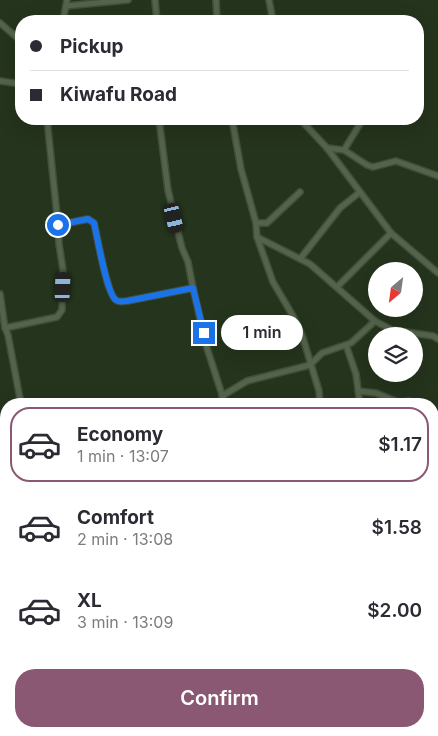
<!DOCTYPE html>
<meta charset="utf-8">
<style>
body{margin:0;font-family:Inter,sans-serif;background:#f7f7f7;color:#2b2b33;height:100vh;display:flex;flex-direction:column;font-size:19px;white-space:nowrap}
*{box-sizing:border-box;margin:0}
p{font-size:16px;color:#7c7c81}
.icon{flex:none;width:28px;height:28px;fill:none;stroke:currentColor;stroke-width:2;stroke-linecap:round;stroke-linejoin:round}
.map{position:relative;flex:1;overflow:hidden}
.side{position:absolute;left:0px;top:398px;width:439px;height:339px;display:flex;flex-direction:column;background:#fff;border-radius:20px 20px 0 0;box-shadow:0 5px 20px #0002}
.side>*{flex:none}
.top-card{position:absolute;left:15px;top:15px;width:409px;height:110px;border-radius:20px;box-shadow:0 5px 20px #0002;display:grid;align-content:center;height:110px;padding:0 15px;background:#fff}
.needle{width:32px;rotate:209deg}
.fabs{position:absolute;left:368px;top:262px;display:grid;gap:10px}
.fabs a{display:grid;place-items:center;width:55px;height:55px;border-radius:50%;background:#fff;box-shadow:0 5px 20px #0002;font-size:25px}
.end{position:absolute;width:22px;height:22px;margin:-11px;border:6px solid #1a73e8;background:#fff;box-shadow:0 0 0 2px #fff}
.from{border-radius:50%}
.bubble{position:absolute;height:35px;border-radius:18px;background:#fff;box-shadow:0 5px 20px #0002;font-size:16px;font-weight:600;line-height:35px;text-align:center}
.car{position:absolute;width:15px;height:30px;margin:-15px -8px;border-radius:6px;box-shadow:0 0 4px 1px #0007;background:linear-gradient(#222 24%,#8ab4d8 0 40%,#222 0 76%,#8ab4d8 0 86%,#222 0)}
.top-card b{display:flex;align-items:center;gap:18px;height:48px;font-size:19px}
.top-card b+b{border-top:1px solid #e1e1e2}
.top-card i{width:12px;height:12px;background:#2b2b33}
ul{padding:9px 0 0;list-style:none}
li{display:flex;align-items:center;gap:15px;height:75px;margin:0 10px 8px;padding:0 5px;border:2px solid transparent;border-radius:20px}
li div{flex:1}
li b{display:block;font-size:19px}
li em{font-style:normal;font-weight:600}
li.selected{border-color:#8a5872}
li>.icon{width:45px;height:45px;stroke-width:1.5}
.action{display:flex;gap:10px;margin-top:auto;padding:10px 15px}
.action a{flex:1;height:58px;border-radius:20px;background:#8a5872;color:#fff;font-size:20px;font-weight:600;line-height:58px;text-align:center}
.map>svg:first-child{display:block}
</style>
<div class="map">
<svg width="438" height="736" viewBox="0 0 438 736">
<rect width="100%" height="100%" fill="#25341d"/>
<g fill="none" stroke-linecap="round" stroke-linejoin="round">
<defs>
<g id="street">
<polyline points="155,0 157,21"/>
<polyline points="216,0 217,21"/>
<polyline points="269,0 273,21"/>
<polyline points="66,6 128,0"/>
<polyline points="63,21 67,0"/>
<polyline points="0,23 21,41"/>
<polyline points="0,81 21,84"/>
<polyline points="159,119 168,190 178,232 182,248 188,262 193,288 207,348 225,404"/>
<polyline points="232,119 241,169 256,223 257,237 273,282 293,316 303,338 319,391 320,404"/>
<polyline points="300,119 327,148 391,233 438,273"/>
<polyline points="327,148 344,150 367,165 373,167 396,161 438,176"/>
<polyline points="344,150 363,119"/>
<polyline points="256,223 267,223 300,192"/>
<path d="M58 225 88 219 94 223C97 235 107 295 116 300 119 303 123 301 127 301L193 288"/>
<polyline points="257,237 310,264 375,321 392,330 433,336 438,339"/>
<polyline points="300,259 340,208 360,192"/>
<polyline points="337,287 391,233"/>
<polyline points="0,294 5,328 8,335 21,404"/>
<polyline points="5,328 57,317 62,310 63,270 59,244 58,225 47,119"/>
<polyline points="346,345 356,374 360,404"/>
<polyline points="358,391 376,393 400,403 409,401"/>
<polyline points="222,396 247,381 310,365 322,353 351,343 375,321"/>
<polyline points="432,436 438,433"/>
<polyline points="0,443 6,442"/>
<polyline points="432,526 438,527"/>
<polyline points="432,567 438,568"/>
<polyline points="432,629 438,630"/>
<polyline points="0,705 6,700"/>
<polyline points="391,730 410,736"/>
<polyline points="77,736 78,730"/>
<polyline points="147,736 148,730"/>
<polyline points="204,736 205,730"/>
<polyline points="292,736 292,730"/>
<polyline points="368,736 372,730"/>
</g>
</defs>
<use href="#street" stroke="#414e3a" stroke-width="8"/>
<use href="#street" stroke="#53644b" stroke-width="5"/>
</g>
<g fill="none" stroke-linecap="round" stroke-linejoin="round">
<path stroke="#1a73e8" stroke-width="6" d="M58 225 88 219 94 223C97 235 107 295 116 300 119 303 123 301 127 301L193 288 204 333"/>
</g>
</svg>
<div class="fabs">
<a><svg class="needle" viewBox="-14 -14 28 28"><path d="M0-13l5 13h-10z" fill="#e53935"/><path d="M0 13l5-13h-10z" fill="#7c7c81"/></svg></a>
<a><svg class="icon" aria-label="layers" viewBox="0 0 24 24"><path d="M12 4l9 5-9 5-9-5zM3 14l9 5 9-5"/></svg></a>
</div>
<i class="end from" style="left:58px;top:225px"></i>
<i class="end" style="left:204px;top:333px"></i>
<div class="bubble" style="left:221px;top:315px;width:82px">1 min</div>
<i class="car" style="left:174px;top:218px;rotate:167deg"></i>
<i class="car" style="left:63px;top:287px;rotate:2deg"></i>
<div class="top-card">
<b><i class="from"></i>Pickup</b>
<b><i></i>Kiwafu Road</b>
</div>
<section class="side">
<ul>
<li class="selected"><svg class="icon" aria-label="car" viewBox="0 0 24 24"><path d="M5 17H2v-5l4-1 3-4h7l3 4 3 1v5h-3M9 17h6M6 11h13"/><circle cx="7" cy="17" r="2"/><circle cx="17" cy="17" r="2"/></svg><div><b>Economy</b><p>1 min · 13:07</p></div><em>$1.17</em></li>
<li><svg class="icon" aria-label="car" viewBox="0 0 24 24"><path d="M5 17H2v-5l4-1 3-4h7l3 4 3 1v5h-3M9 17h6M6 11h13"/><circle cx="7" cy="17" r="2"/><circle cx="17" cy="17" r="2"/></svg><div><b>Comfort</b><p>2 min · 13:08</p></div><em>$1.58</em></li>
<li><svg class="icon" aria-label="car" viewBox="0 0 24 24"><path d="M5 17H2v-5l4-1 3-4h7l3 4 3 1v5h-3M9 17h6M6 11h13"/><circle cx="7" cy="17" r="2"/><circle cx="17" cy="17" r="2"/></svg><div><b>XL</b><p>3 min · 13:09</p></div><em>$2.00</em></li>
</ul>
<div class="action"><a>Confirm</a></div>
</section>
</div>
